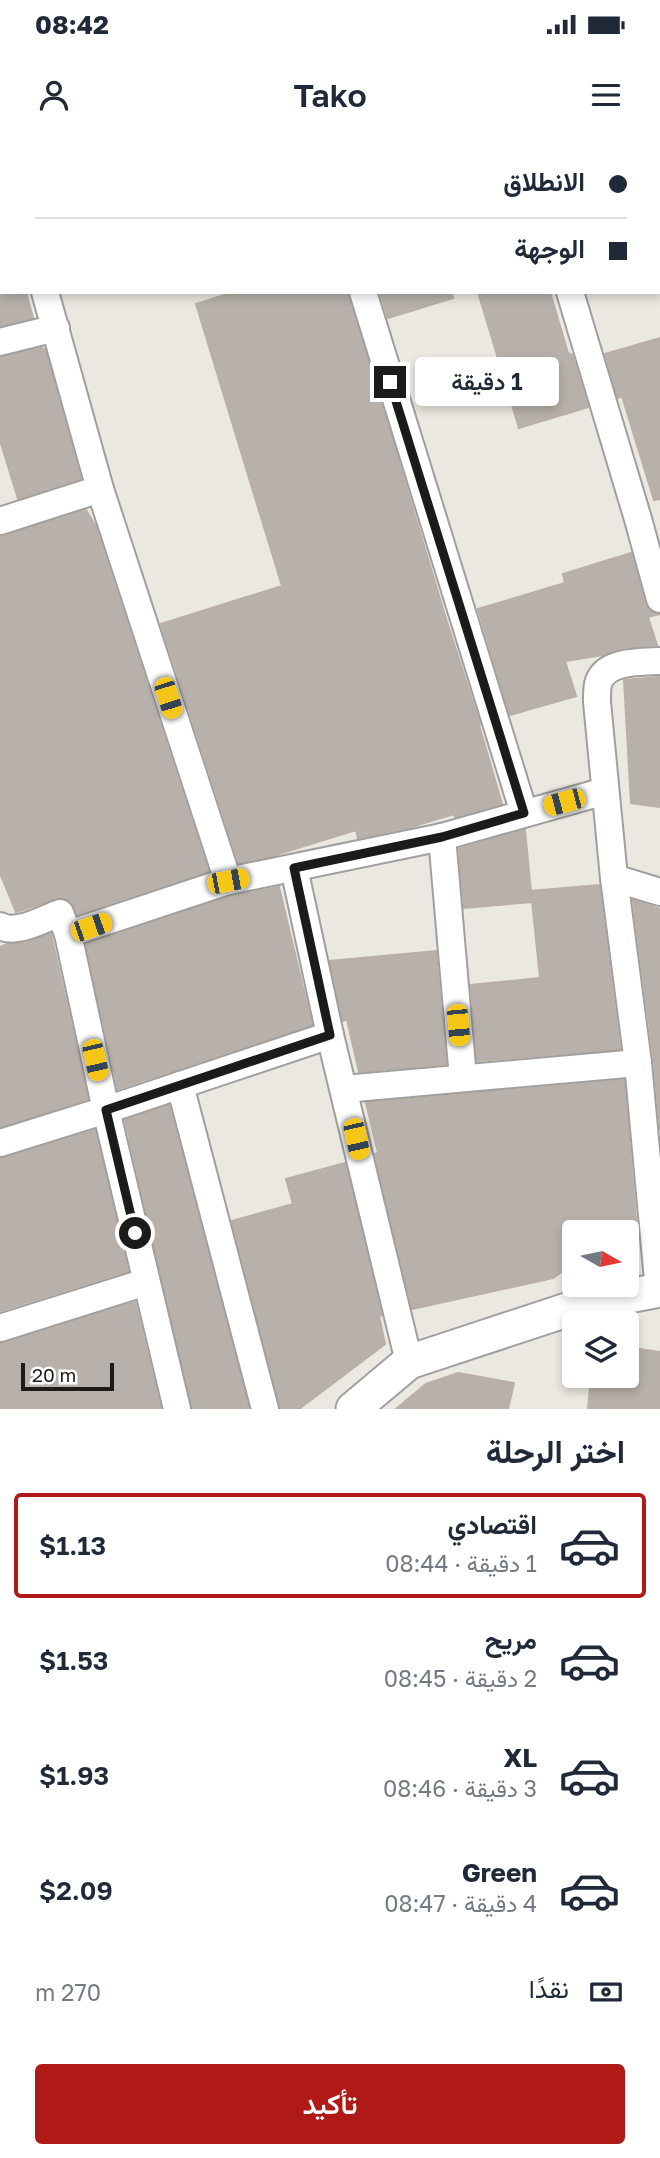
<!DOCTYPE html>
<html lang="ar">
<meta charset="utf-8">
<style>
body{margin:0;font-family:"Golos Text",Vazirmatn,sans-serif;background:#f6f6f7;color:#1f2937;direction:rtl;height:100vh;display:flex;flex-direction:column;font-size:26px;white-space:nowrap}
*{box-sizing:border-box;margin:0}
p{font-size:23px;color:#747a83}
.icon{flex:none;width:38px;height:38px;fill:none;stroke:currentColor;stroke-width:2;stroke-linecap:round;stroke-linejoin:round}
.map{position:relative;height:1269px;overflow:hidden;direction:ltr}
.sheet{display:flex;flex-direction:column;background:#fff;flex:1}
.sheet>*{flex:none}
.top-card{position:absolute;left:0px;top:0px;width:662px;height:154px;box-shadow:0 4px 10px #0003;direction:rtl;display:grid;align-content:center;height:154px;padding:0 35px;background:#fff}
.needle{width:46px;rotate:99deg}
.buttons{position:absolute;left:562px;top:1080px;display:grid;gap:14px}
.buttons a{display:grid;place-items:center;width:77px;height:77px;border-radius:7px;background:#fff;box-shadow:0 4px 10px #0003;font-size:35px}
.scale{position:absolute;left:21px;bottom:18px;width:93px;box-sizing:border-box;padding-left:7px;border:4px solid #1b1b1b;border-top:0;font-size:19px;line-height:24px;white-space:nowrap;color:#1b1b1b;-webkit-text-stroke:5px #fff;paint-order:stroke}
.end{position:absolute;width:32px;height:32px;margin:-16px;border:9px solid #1b1b1b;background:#fff;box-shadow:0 0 0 4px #fff}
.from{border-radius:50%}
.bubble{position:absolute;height:49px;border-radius:7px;background:#fff;box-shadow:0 4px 10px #0003;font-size:23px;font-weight:600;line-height:49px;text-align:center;direction:rtl}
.car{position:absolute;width:21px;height:42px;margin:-21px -10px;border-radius:9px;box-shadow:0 0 5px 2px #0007;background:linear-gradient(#f5c518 24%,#345 0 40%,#f5c518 0 76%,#345 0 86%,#f5c518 0)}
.top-card b{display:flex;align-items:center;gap:24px;height:66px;font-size:26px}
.top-card b+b{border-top:2px solid #e0e1e3}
.top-card i{width:18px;height:18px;background:#1f2937}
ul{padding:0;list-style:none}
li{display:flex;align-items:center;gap:21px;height:105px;margin:0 14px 10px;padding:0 21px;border:4px solid transparent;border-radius:7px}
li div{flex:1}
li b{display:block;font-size:26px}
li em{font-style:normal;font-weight:600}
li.on{border-color:#af1a16}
li>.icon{width:63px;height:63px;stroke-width:1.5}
h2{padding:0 35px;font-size:32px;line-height:84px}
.pay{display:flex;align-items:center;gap:18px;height:77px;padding:0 35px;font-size:26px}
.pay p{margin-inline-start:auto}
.primary-button{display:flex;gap:14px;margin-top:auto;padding:14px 35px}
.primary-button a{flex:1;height:80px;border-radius:7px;background:#af1a16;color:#fff;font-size:28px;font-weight:600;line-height:80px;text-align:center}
.status{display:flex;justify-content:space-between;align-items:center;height:49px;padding:0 35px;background:#fff;direction:ltr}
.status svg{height:19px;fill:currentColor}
header{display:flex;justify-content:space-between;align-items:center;height:91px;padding:0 35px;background:#fff;font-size:32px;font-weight:600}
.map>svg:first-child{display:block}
</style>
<div class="status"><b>08:42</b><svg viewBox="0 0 49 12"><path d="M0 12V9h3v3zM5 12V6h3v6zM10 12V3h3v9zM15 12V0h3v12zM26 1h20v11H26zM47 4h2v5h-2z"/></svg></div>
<header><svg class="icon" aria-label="menu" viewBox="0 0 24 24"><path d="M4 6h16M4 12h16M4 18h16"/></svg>Tako<svg class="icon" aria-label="person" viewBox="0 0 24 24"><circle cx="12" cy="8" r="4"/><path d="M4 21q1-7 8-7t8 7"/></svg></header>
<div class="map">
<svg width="660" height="1269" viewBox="0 0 660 1269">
<rect width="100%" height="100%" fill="#ebe8e1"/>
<g fill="#b8b1ab" stroke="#bbafa5" stroke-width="2">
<polygon points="0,152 26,152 33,178 0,186"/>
<polygon points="234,152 348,152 446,479 480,584 479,585 502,664 455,677 454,674 411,687 358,698 356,690 272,716 239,723 161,484 282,446 196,164"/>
<polygon points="380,152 452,152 453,158 388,178"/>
<polygon points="478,152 550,152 568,213 572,215 588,267 519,288"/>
<polygon points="660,198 660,359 654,360 622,256 618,258 605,214"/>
<polygon points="42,208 42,210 45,209 81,339 18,359 0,300 0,217"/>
<polygon points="86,370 95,385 208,731 77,774 70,761 62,757 16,772 0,733 0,397"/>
<polygon points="631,413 645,464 649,471 660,474 648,477 657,505 622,508 603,515 565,521 576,556 510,575 478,469 565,443 563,434"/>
<polygon points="660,537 660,667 631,663 624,540"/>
<polygon points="525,690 532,762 464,768 459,709"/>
<polygon points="599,745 620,909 477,921 471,845 540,838 531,751"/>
<polygon points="279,747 312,885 118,949 86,805 232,756"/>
<polygon points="633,760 660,769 660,990 654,921"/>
<polygon points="51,794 88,959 0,987 0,807 7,804 26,803"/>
<polygon points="436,811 446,924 359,932 347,879 343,881 330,821"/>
<polygon points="624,940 637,1092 574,1092 574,1123 553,1138 412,1169 375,1014 378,1013 366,963"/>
<polygon points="169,965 249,1269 192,1269 125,980"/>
<polygon points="95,990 128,1131 0,1171 0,1018"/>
<polygon points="345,1023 382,1175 379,1176 385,1204 299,1269 280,1269 232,1081 293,1064 286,1039"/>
<polygon points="135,1162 161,1269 0,1269 0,1203"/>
<polygon points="626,1207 660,1212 660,1269 588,1269 591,1236 626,1236"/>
<polygon points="458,1233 514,1243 508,1269 396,1269 426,1244"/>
</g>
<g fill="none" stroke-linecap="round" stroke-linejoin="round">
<defs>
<g id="minor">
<polyline points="0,0 2,5"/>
<polyline points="523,0 524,2"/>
<polyline points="45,152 100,349 228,741"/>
<polyline points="363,152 524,673"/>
<polyline points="570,152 638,379 660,459"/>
<polyline points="0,202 56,188"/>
<polyline points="0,381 100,349"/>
<polyline points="442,697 463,938"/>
<polyline points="294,728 330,895 409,1222"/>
<polyline points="614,738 660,752"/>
<path d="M0 786C17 795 43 779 60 773L68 794 106 970 177 1269"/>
<polyline points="68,794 228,741 442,697 605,651"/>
<polyline points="180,945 265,1269"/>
<polyline points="344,949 638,923"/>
<polyline points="0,1003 106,970 330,895"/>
<path d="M659 1151 638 923 614 738 597 562C597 556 597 549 598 544 604 520 641 522 660 521"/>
<polyline points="0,1188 146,1142"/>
</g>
<polyline id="tertiary" points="353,1269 409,1222 582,1165 660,1150"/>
</defs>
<use href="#minor" stroke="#9f9f9f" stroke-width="30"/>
<use href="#tertiary" stroke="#9f9f9f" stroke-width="37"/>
<use href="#minor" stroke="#fff" stroke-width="26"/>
<use href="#tertiary" stroke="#fff" stroke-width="33"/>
</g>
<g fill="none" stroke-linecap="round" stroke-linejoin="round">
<polyline stroke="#1b1b1b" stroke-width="9" points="135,1093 106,970 330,895 294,728 442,697 524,673 390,242"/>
</g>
</svg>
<div class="buttons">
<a><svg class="needle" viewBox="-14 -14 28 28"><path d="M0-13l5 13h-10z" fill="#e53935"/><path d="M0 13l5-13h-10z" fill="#747a83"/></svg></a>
<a><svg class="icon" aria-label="layers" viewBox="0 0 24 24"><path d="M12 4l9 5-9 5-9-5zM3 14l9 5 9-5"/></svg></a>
</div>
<div class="scale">20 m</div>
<i class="end from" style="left:135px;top:1093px"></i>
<i class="end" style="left:390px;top:242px"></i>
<div class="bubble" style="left:415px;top:217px;width:144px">1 دقيقة</div>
<i class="car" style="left:168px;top:558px;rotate:162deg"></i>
<i class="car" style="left:564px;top:662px;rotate:255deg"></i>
<i class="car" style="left:228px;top:741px;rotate:79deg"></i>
<i class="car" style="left:91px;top:787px;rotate:71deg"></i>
<i class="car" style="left:458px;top:885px;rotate:175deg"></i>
<i class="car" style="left:95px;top:920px;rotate:167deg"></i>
<i class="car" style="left:356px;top:999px;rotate:167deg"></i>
<div class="top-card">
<b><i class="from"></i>الانطلاق</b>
<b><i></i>الوجهة</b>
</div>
</div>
<section class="sheet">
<h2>اختر الرحلة</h2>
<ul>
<li class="on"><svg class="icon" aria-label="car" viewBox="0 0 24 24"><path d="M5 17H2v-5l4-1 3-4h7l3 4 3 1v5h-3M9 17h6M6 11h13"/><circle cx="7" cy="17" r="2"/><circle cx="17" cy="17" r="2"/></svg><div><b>اقتصادي</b><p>1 دقيقة · 08:44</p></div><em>$1.13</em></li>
<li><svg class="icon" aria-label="car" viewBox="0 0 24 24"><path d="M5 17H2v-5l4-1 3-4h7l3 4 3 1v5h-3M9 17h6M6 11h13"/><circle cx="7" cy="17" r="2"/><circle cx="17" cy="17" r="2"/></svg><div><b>مريح</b><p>2 دقيقة · 08:45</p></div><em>$1.53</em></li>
<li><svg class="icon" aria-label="car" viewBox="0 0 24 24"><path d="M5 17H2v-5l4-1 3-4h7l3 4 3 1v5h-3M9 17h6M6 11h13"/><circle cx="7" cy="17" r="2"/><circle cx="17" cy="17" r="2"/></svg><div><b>XL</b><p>3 دقيقة · 08:46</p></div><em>$1.93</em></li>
<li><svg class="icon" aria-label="car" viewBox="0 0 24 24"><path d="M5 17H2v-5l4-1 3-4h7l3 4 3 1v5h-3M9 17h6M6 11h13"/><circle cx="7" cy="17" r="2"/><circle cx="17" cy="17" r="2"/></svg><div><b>Green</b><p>4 دقيقة · 08:47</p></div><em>$2.09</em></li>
</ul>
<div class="pay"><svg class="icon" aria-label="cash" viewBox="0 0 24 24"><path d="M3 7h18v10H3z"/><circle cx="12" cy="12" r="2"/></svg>نقدًا<p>270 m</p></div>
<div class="primary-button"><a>تأكيد</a></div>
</section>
